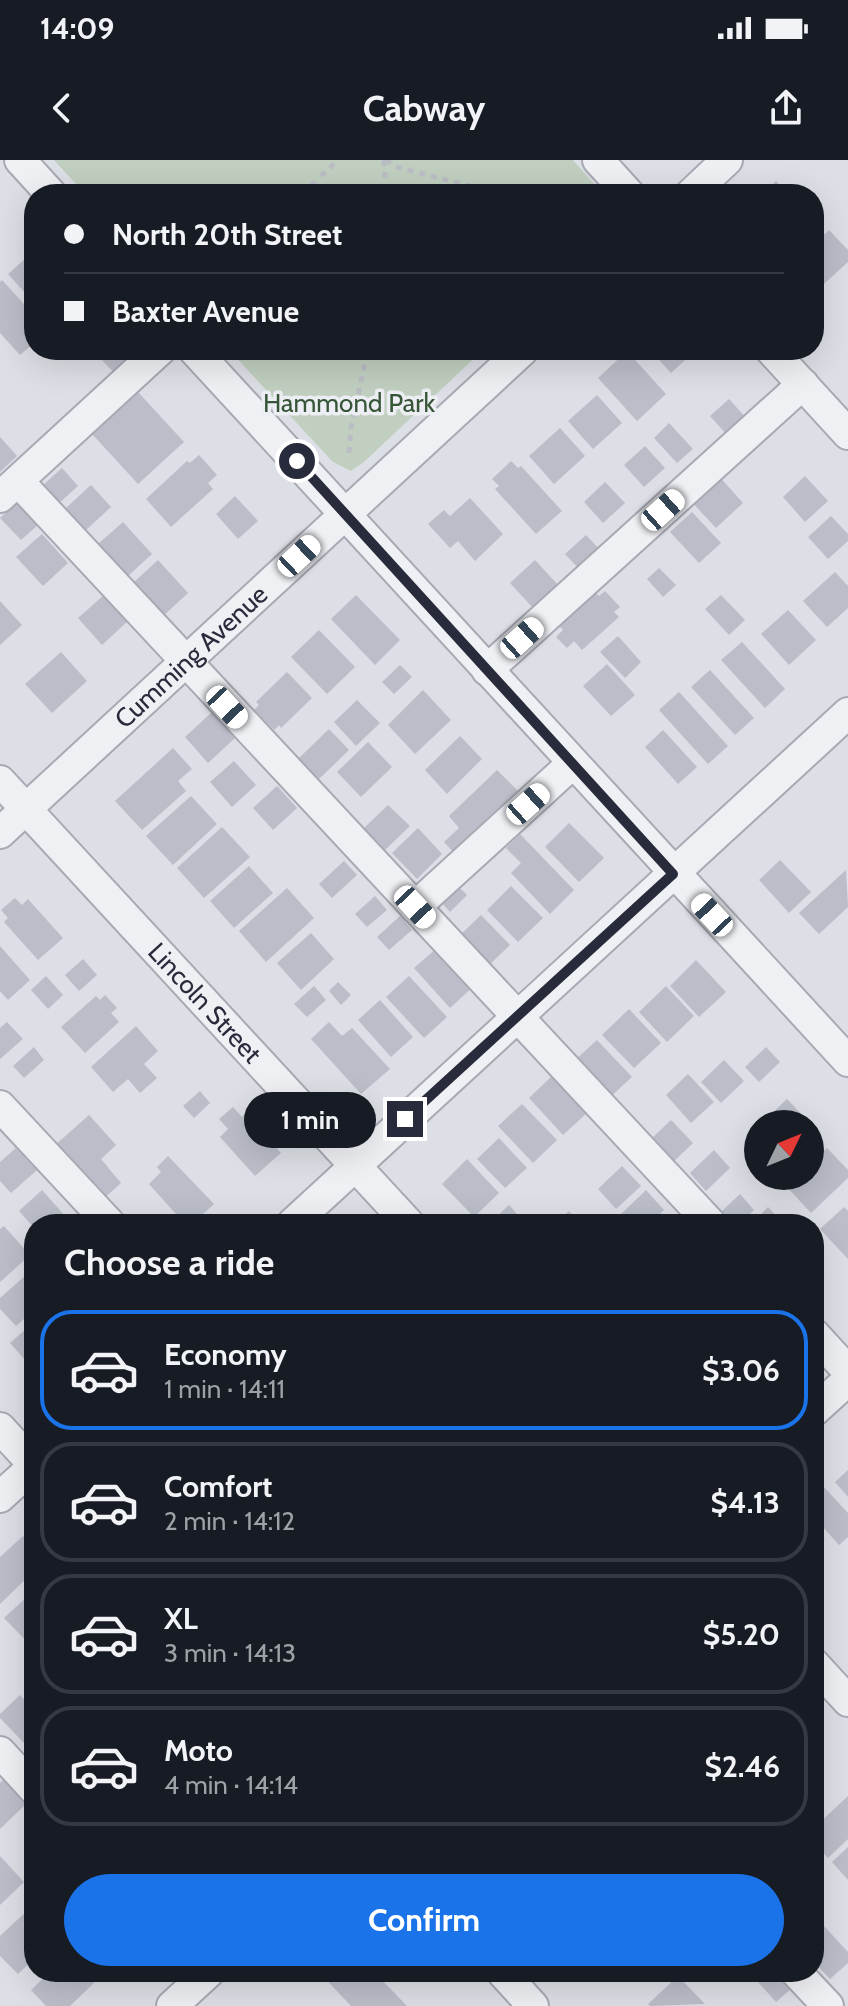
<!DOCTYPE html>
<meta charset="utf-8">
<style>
body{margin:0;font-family:Cabin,sans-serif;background:#20242c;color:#f1f3f6;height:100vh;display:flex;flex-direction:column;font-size:30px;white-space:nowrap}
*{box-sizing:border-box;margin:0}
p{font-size:26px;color:#9ea1a6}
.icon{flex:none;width:44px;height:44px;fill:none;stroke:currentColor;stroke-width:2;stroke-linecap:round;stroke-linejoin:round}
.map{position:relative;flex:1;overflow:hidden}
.drawer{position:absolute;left:24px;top:1054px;width:800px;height:768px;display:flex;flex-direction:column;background:#171b24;border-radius:32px;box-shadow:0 8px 32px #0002}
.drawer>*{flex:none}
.top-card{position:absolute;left:24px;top:24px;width:800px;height:176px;border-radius:32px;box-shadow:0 8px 32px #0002;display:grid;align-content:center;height:176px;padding:0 40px;background:#171b24}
.needle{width:52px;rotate:47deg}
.buttons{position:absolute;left:744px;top:950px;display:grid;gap:16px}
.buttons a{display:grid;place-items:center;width:80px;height:80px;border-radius:50%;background:#171b24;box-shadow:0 8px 32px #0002;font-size:40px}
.end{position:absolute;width:36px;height:36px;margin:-18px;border:10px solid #282b3b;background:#fff;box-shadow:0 0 0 4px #fff}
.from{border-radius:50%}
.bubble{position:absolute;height:56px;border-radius:28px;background:#171b24;box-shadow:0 8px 32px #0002;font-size:26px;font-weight:800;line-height:56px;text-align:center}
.car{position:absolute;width:24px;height:48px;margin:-24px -12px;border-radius:10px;box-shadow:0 0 6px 2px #0007;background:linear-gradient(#fff 24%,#345 0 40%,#fff 0 76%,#345 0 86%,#fff 0)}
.top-card b{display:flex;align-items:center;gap:28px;height:76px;font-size:30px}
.top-card b+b{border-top:2px solid #363941}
.top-card i{width:20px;height:20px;background:#f1f3f6}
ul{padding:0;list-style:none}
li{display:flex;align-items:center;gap:24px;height:120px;margin:0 16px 12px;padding:0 24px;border:4px solid #363941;border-radius:32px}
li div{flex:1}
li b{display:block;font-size:30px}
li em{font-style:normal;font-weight:800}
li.selected{border-color:#1a73e8}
li>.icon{width:72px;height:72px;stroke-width:1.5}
h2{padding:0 40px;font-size:36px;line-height:96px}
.primary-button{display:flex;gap:16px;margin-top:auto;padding:16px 40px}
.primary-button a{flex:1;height:92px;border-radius:48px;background:#1a73e8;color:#fff;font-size:32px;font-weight:800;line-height:92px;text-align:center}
.status{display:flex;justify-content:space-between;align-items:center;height:56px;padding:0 40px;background:#171b24;direction:ltr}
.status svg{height:22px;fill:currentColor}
header{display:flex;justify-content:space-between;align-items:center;height:104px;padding:0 40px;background:#171b24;font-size:36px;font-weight:800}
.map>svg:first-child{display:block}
</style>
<div class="status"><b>14:09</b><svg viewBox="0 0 49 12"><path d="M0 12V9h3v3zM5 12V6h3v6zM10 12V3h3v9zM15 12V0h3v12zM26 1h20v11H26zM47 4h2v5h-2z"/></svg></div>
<header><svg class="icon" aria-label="back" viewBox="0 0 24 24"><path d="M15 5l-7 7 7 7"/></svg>Cabway<svg class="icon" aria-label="share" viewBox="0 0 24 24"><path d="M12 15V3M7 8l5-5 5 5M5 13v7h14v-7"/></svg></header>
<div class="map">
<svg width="848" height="1846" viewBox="0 0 848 1846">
<rect width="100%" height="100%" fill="#dddfe6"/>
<g fill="#c0cfbf">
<polygon points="54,0 573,0 603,34 85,34"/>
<polygon points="229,190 483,190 365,301 351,311 333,302"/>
</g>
<g fill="#bbbdc8">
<polygon points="314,20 325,34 296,34"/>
<polygon points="776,21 788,34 762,34"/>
<polygon points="829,70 848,90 848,102 814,133 814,84"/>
<polygon points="34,91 34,143 8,114"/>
<polygon points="2,120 34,155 34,183 20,195 0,173 0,122"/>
<polygon points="113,190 119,190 130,202 116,215 102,200"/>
<polygon points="650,190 696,190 671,213"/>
<polygon points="627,191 666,234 637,261 598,218"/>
<polygon points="138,232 184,282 138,324 92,274"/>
<polygon points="597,235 622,263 593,289 568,261"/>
<polygon points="729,239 747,259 728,276 710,256"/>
<polygon points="669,263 693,289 677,303 654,278"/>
<polygon points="560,268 585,296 554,324 529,296"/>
<polygon points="0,277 17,296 0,312"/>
<polygon points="645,286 665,308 644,327 624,305"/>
<polygon points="199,295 217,315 208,323 213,329 171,367 146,339 187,301 190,303"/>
<polygon points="511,301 518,308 521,306 562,351 536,374 495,329 499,326 492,319"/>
<polygon points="62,308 78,326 56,346 40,328"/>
<polygon points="717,314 743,343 716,368 689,339"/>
<polygon points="805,316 828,341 805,362 783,337"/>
<polygon points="605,322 625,343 603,363 584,342"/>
<polygon points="91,325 111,347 86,370 66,348"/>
<polygon points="235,336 258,361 238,379 216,354"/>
<polygon points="470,338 503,374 475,401 458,381 450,388 428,364 444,350 450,356"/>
<polygon points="18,342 38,365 21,380 0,358"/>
<polygon points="692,352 721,383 699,403 670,372"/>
<polygon points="831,356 848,374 848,381 828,399 808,377"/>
<polygon points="123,362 152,394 128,416 98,384"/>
<polygon points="42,374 68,403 43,426 16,397"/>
<polygon points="586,375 603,393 582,412 565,394"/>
<polygon points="158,400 188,433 162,457 132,424"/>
<polygon points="535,400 559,426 534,449 510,423"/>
<polygon points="659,408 676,425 663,437 647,419"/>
<polygon points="835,412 848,426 848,448 827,467 803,441"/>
<polygon points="592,429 599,436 605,431 620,447 614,452 619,457 582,490 574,481 567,488 556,477 563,470 556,462"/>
<polygon points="104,435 128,461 102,485 78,458"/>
<polygon points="356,435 400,480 375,505 331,459"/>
<polygon points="721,435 745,460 729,475 705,449"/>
<polygon points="0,441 22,465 0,485"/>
<polygon points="788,450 816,480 789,505 761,474"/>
<polygon points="319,470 355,507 327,534 291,497"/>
<polygon points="618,476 641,502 625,518 600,492"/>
<polygon points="742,482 785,529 765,548 721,500"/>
<polygon points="61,492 87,521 52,553 25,524"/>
<polygon points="607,504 635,535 611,556 583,526"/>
<polygon points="400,505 412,517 394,534 382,522"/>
<polygon points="710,510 754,558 735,575 691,527"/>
<polygon points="287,512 312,538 281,568 279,565 274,570 254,550 259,545 256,542"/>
<polygon points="423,530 451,560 415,594 388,565"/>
<polygon points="679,532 728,586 708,604 659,550"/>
<polygon points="357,540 380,563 356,586 334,562"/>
<polygon points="212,552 235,578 208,603 185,577"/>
<polygon points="329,569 349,590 318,620 298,599"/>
<polygon points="663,570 697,607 678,624 645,587"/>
<polygon points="460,576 482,599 447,634 425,610"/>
<polygon points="368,582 392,607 361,637 337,612"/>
<polygon points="173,588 192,609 178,621 186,631 142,670 115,641"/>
<polygon points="234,601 256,625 232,647 210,622"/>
<polygon points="497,610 521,634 457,696 444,682 459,668 449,656"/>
<polygon points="277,626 297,648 273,670 253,648"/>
<polygon points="191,636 217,664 173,705 146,676"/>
<polygon points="388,645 410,666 385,690 364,668"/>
<polygon points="569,663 604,698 579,722 545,687"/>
<polygon points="222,667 250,697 204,738 177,708"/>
<polygon points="418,668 442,694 417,719 392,693"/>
<polygon points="520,674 574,730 550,754 511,713 521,703 506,688"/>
<polygon points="780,700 811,732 789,753 759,720"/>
<polygon points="344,701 357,715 332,738 319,724"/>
<polygon points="249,706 273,733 234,768 210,741"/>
<polygon points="846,710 848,747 819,774 799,753"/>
<polygon points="457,725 467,735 450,752 440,741"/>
<polygon points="511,726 543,758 518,782 487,750"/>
<polygon points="287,728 314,758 266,802 239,771"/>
<polygon points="375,736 387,750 367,767 355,754"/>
<polygon points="15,738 22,745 28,739 63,778 38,800 4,762 8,758 1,750"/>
<polygon points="481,755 510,785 486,808 457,778"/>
<polygon points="400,756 412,770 389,790 377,777"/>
<polygon points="311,773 334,799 301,830 277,803"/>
<polygon points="0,786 30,820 8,840 0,831"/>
<polygon points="439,786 475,825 450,848 414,808"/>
<polygon points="83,799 97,815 79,831 65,815"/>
<polygon points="696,800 726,832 699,857 670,826"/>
<polygon points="46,816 63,835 48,849 31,830"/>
<polygon points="409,816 447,857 424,878 386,837"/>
<polygon points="338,822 351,835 341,845 329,831"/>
<polygon points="314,826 326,840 307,857 294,844"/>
<polygon points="666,826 694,856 667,882 639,852"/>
<polygon points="105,835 117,848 111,853 119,862 85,893 61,867 96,836 100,840"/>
<polygon points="380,840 413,877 391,897 358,860"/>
<polygon points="629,849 661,883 634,908 602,875"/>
<polygon points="7,862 23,879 0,899 0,868"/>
<polygon points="329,862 342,876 352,868 390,909 361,934 311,879"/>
<polygon points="136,866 158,891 144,904 157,918 140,933 128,919 113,932 91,907"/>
<polygon points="597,880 632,917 608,939 573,902"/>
<polygon points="34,887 44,900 24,918 13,906"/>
<polygon points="766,887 780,902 759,922 745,907"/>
<polygon points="724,900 744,921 721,943 701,922"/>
<polygon points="688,914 714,942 691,963 666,935"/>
<polygon points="553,915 588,952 563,975 529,938"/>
<polygon points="200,931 210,943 194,958 183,946"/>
<polygon points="787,939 809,962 807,964 761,964"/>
<polygon points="522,944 557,980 533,1003 498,966"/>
<polygon points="233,947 242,957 246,953 281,993 255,1016 220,977 228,969 219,959"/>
<polygon points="89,955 116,985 101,999 121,1023 101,1041 53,987"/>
<polygon points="671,960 693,983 671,1004 649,981"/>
<polygon points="499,978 527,1008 505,1028 477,999"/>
<polygon points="16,988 37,1010 11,1033 0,1021 0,1002"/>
<polygon points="827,988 848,1010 848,1018 811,1053 787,1027 798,1016 810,1016 810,1004"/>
<polygon points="714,990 730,1008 706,1031 690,1013"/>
<polygon points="168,996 214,1044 192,1064 185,1064 149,1024 161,1012 157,1007"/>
<polygon points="467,999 499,1033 474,1057 442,1024"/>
<polygon points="622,1006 641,1026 616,1049 598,1029"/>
<polygon points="42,1030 65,1056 56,1064 34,1064 34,1068 19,1051"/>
<polygon points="646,1030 664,1050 649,1064 624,1064 618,1057"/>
<polygon points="740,1034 754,1050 739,1064 730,1064 720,1053"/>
<polygon points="509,1045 526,1064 489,1064"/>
<polygon points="768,1047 784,1064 751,1064"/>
<polygon points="844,1047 848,1051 848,1099 820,1069"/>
<polygon points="569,1051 581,1064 555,1064"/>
<polygon points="4,1066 30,1095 0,1122 0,1069"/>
<polygon points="34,1108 34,1150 16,1166 0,1149 0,1138"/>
<polygon points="34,1162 34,1193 26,1201 10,1183"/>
<polygon points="848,1310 848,1337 835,1322"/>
<polygon points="823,1326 848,1353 848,1377 839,1385 814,1357 814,1335"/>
<polygon points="23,1376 34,1387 34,1411 0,1444 0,1397"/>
<polygon points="30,1434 34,1438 34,1489 4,1458"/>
<polygon points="20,1535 34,1550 34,1573 24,1583 0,1558 0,1554"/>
<polygon points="3,1620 26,1644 0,1669 0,1623"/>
<polygon points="848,1636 848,1679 828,1698 814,1683 814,1668"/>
<polygon points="848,1687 848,1720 832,1702"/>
<polygon points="0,1696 24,1722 0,1745"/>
<polygon points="31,1747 34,1750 34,1799 18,1814 0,1796 0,1776"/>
<polygon points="823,1765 848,1792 848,1803 830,1819 814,1802 814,1773"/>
<polygon points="50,1812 88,1812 96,1821 70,1846 46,1846 31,1830"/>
<polygon points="319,1812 374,1812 407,1846 351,1846"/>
<polygon points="769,1812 777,1812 792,1828 776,1842 758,1822"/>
<polygon points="678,1816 705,1844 650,1846 648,1844"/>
</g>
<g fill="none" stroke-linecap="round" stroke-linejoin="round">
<defs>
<g id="minor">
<polyline points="20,0 51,34"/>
<polyline points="598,0 629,34"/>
<polyline points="691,34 727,0"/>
<polyline points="194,190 848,901"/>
<polyline points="771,190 848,274"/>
<polyline points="18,321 711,1064"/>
<polyline points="0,337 160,190"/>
<polyline points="487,510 803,224"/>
<path id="s1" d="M0 621 409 1064"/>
<path id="s2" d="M0 673 523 190"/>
<polyline points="415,747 573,603"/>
<polyline points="0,946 110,1064"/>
<polyline points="292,1064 848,553"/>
<polyline points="814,1174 848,1211"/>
<polyline points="814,1251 848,1220"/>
<polyline points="0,1268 34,1305"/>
<polyline points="0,1337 34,1306"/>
<polyline points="814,1504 848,1541"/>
<polyline points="0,1592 34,1629"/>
<polyline points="502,1812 533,1846"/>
<polyline points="796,1812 828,1846"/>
<polyline points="172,1846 209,1812"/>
</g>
</defs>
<use href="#minor" stroke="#a7a9b3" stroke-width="34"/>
<g stroke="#bbbdc4" stroke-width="5" stroke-dasharray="6 6" stroke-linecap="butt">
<polyline points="384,0 386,34"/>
<polyline points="386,0 397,7 500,34"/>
<polyline points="321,16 338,0"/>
<polyline points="349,293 351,267 368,190"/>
</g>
<use href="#minor" stroke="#eff0f4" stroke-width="30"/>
</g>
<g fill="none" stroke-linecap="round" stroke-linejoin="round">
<polyline stroke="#282b3b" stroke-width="10" points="297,301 673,714 405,959"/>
</g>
<g text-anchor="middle" stroke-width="7" stroke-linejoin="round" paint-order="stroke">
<g font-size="26" fill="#375537" stroke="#eceef3">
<text x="349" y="252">Hammond Park</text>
</g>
<g font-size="26" fill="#282b3b" stroke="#eceef3">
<text dy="9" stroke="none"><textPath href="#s2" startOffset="260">Cumming Avenue</textPath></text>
<text dy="9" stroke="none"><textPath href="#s1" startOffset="302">Lincoln Street</textPath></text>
</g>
</g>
</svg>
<div class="buttons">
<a><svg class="needle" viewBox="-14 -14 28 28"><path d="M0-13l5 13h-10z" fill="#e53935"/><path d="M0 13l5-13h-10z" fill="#9ea1a6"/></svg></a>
</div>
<i class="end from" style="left:297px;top:301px"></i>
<i class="end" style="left:405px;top:959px"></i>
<div class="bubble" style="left:244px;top:932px;width:132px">1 min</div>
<i class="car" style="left:663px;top:350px;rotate:48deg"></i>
<i class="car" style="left:299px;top:396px;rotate:47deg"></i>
<i class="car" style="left:522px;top:478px;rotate:48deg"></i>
<i class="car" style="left:227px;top:547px;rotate:137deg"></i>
<i class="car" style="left:528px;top:644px;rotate:48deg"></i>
<i class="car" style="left:415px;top:747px;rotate:137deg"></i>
<i class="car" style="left:712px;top:755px;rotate:317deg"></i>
<div class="top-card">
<b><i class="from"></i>North 20th Street</b>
<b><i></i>Baxter Avenue</b>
</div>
<section class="drawer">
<h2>Choose a ride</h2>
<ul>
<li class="selected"><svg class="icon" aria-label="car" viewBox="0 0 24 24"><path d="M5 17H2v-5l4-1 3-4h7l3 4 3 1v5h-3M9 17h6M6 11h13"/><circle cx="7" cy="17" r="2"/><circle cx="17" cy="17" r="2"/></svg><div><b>Economy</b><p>1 min · 14:11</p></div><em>$3.06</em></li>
<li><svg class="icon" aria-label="car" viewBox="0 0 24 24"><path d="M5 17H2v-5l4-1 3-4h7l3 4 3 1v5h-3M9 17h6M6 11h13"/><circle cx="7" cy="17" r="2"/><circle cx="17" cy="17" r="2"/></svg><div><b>Comfort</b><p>2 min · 14:12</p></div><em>$4.13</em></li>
<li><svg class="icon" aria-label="car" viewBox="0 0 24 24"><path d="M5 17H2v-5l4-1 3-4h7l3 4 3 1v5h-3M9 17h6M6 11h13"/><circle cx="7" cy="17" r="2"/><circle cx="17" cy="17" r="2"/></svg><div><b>XL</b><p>3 min · 14:13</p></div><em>$5.20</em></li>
<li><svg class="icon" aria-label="car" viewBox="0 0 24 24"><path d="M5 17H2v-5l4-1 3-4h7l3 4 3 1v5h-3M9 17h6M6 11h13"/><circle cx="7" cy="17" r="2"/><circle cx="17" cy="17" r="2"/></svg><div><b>Moto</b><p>4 min · 14:14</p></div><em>$2.46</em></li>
</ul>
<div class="primary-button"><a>Confirm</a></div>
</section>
</div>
